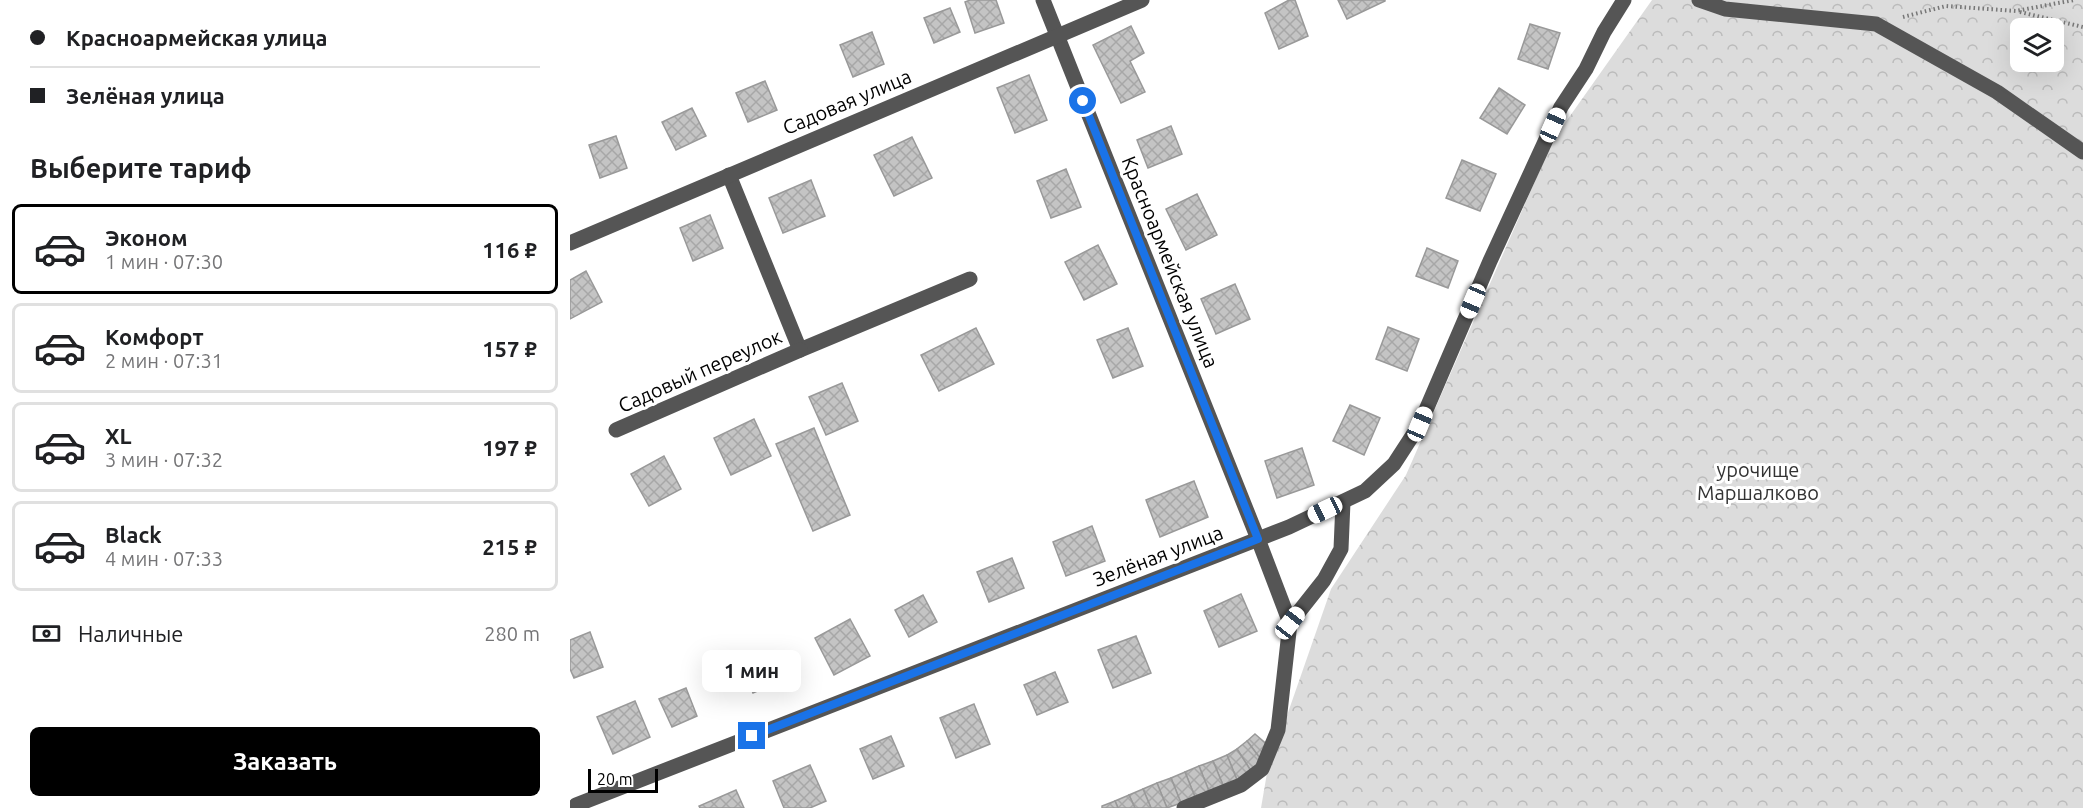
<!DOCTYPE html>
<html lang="ru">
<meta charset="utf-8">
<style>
body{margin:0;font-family:Ubuntu,sans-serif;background:#f6f6f6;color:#202124;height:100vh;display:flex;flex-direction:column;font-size:22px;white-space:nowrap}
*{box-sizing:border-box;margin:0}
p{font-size:20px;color:#757577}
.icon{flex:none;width:33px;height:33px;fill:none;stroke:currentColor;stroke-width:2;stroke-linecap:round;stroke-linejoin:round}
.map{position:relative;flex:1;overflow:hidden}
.sheet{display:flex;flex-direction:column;background:#fff;width:570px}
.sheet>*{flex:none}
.hud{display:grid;align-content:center;height:132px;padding:0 30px;background:#fff}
.buttons{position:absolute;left:1440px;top:18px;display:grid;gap:12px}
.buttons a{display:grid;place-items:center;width:54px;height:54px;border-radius:9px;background:#fff;box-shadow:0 6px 24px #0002;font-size:30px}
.scale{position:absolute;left:18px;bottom:15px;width:70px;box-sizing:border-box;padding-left:6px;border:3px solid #000;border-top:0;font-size:16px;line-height:21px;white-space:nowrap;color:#000;-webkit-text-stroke:4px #fff;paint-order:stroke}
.end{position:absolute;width:27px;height:27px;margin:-14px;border:8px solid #1a73e8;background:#fff;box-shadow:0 0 0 3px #fff}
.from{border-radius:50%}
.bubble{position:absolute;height:42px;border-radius:9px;background:#fff;box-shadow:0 6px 24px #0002;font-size:20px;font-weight:700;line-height:42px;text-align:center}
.car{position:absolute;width:18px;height:36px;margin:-18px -9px;border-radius:8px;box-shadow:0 0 4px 2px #0007;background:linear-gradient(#fff 24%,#345 0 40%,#fff 0 76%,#345 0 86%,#fff 0)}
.hud b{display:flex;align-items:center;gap:21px;height:57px;font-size:22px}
.hud b+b{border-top:2px solid #e0e0e0}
.hud i{width:15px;height:15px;background:#202124}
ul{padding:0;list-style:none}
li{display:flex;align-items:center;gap:18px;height:90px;margin:0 12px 9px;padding:0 18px;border:3px solid #e0e0e0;border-radius:9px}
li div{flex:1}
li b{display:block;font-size:22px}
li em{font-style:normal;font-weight:700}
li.selected{border-color:#000}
li>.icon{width:54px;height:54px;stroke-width:1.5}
h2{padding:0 30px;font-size:27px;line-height:72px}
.pay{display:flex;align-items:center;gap:15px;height:66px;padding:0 30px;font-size:22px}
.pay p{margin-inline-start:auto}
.cta{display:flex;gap:12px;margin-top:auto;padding:12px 30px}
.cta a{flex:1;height:69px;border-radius:9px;background:#000;color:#fff;font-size:24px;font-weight:700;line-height:69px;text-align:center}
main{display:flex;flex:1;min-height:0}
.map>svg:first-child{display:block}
</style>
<main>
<section class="sheet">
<div class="hud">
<b><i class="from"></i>Красноармейская улица</b>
<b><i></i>Зелёная улица</b>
</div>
<h2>Выберите тариф</h2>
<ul>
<li class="selected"><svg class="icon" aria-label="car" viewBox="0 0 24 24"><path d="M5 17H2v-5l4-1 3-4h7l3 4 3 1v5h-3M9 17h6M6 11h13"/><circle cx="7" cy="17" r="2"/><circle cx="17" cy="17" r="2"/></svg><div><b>Эконом</b><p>1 мин · 07:30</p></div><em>116 ₽</em></li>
<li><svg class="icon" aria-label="car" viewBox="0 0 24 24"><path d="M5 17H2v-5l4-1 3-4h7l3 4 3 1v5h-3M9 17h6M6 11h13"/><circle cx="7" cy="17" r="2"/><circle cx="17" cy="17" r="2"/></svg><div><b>Комфорт</b><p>2 мин · 07:31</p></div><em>157 ₽</em></li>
<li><svg class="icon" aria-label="car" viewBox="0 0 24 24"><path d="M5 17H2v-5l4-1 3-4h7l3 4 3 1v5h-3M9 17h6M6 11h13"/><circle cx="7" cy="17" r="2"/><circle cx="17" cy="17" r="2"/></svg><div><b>XL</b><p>3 мин · 07:32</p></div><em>197 ₽</em></li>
<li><svg class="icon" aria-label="car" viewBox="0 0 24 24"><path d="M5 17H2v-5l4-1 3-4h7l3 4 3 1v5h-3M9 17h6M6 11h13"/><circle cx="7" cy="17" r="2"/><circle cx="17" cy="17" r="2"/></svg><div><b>Black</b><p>4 мин · 07:33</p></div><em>215 ₽</em></li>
</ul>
<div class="pay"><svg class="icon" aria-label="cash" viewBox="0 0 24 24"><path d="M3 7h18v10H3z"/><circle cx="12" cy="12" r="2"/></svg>Наличные<p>280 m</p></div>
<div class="cta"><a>Заказать</a></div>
</section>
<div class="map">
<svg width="1513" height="808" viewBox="0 0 1513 808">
<defs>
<pattern id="forest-crowns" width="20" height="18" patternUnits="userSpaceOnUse" patternTransform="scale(1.5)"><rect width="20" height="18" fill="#dcdcdc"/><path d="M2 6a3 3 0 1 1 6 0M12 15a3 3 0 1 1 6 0" fill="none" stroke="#bbb"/></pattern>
<pattern id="building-cross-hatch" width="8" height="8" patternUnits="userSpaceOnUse" patternTransform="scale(1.5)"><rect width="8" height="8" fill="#c4c4c4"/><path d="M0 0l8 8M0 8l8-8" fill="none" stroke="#a7a7a7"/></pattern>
</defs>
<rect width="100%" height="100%" fill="#fff"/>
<path fill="url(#forest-crowns)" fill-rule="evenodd" d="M1082 0H1513V808H691L697 773 761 589 836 475 983 140ZM1450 28H1484V62H1450Z"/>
<g fill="url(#building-cross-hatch)" stroke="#999" stroke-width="1.5">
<polygon points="400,0 426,0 434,23 405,33 395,2"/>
<polygon points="719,0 725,0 738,36 709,49 695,13"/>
<polygon points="768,0 815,0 815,1 777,19"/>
<polygon points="380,8 390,32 364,43 354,18"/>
<polygon points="960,24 990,33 978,69 948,59"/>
<polygon points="561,26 574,53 560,61 575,92 551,103 523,45"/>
<polygon points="302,32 314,64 283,77 270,45"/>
<polygon points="459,75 477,120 445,133 427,88"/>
<polygon points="195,81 207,110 178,122 166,93"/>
<polygon points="929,88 955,105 937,134 910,118"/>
<polygon points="122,108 136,136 106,150 92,122"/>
<polygon points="601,126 612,154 578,168 567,140"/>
<polygon points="46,136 57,168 30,178 19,145"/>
<polygon points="342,137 362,178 324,196 304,155"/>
<polygon points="892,160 926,174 910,211 876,198"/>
<polygon points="496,169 511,207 481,218 467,181"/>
<polygon points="241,180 255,216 213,233 199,198"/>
<polygon points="627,194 647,235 616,250 596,209"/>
<polygon points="140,215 153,248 123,261 110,228"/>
<polygon points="528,245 547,284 514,300 495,262"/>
<polygon points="857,248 888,261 878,288 846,276"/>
<polygon points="16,271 32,302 0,319 0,280"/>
<polygon points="665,284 680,319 646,334 631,299"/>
<polygon points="818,327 849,339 837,371 806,359"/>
<polygon points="406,328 424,364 369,391 351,355"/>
<polygon points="558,328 573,366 543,378 527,340"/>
<polygon points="272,383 288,421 256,435 239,397"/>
<polygon points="780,405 810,418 794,455 763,441"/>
<polygon points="184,419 201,456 161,475 144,438"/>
<polygon points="244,428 280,515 243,531 206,444"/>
<polygon points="732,448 744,485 707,498 695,461"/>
<polygon points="94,456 111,489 79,506 61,474"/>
<polygon points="624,481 638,517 590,537 576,500"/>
<polygon points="522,526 535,561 496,576 483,542"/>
<polygon points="442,558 454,588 419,602 407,572"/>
<polygon points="671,594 687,631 649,647 634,611"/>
<polygon points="353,595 367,622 339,637 325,610"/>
<polygon points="280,619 300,656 264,675 245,638"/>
<polygon points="20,632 33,667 4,678 0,669 0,640"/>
<polygon points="566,636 581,673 543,688 528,650"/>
<polygon points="198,652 211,681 183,693 171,663"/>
<polygon points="485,672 498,702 467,715 454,685"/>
<polygon points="116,688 127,716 102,727 89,699"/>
<polygon points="65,701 80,737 43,754 27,717"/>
<polygon points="404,704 420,744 386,758 370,718"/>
<polygon points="685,734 700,747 693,762 677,741"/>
<polygon points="321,736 334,766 303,779 290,749"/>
<polygon points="677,741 693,762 681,771 667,749"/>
<polygon points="667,749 681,771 667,780 657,755"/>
<polygon points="657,755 667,780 653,785 643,761"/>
<polygon points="643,761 653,785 639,791 629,766"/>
<polygon points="240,765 256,801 240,808 214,808 203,781"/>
<polygon points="629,766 639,791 625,797 615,772"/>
<polygon points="615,772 625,797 611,803 601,778"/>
<polygon points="601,778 611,803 597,808 587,783"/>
<polygon points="587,783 597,808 581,808 573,789"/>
<polygon points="573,789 581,808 565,808 559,795"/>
<polygon points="166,790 174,808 130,808 129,806"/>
<polygon points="559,795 565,808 548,808 545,801"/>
<polygon points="545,801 548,808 532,808 532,806"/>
</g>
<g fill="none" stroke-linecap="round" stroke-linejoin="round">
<g stroke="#777" stroke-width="4" stroke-dasharray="1.5 3" stroke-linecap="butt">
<polyline points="1450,12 1513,27"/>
<polyline points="1333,17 1376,6 1446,11 1504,0"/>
</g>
<g stroke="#555" stroke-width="15">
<polyline points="473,0 688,539 720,623 708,730 692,769 671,785 614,808"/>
<polyline points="1129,0 1155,9 1306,24 1427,92 1513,152"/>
<polyline points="159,175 230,350 400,279"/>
<polyline points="0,243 572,0"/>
<polyline points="46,430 230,350"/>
<polyline points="720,623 754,580 771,549 773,502"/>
<polyline points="6,805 719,527 795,491 824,464 850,424 920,261 991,107 1016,69 1034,32 1054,0"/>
</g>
</g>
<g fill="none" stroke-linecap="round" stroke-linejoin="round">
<polyline stroke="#1a73e8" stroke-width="8" points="182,736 688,539 513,101"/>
</g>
<g text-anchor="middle" stroke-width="6" stroke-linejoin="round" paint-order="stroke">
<g font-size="20" fill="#000" stroke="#fff">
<text transform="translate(277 102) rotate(-23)" y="7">Садовая улица</text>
<text transform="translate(600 262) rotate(68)" y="7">Красноармейская улица</text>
<text transform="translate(130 371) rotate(-24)" y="7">Садовый переулок</text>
<text transform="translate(588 556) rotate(-21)" y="7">Зелёная улица</text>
</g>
<g font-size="20" fill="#333" stroke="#fff">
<text x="1188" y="477">урочище<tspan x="1188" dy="23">Маршалково</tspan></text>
</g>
</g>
</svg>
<div class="buttons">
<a><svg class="icon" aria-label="layers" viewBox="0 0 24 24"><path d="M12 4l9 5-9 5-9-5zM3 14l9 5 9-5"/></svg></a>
</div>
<div class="scale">20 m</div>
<i class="end from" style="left:513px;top:101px"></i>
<i class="end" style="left:182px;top:736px"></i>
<div class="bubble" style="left:132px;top:650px;width:99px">1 мин</div>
<i class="car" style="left:983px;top:125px;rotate:24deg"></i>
<i class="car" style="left:903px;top:301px;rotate:203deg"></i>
<i class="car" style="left:850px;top:424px;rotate:23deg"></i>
<i class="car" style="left:755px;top:510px;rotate:245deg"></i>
<i class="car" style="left:720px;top:623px;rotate:38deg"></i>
</div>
</main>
